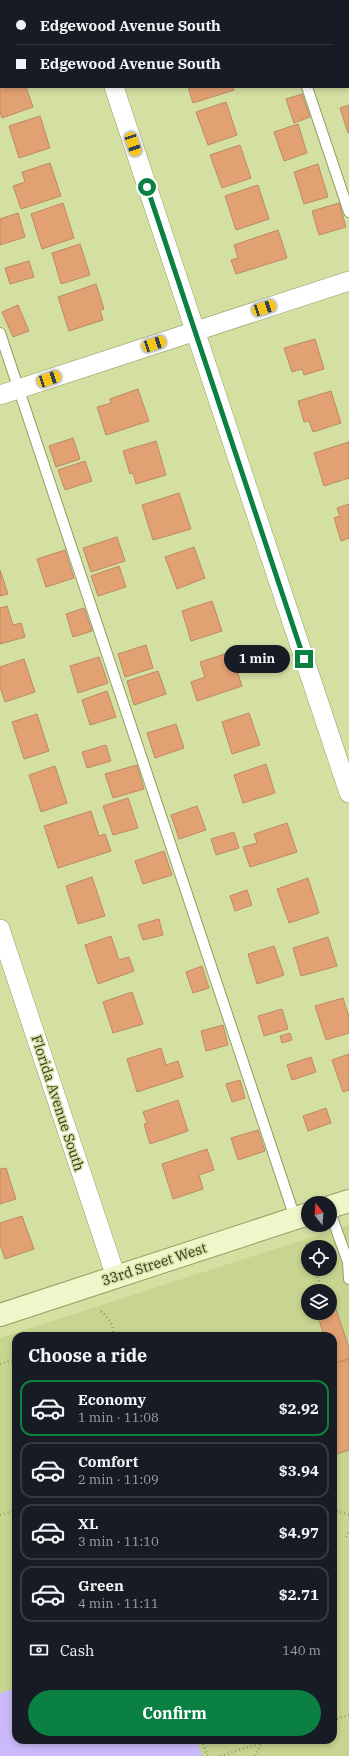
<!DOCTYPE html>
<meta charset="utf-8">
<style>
body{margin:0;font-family:"IBM Plex Serif",serif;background:#20242c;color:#f1f3f6;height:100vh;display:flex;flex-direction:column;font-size:15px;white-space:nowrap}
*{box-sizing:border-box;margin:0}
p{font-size:13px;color:#9ea1a6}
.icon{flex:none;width:22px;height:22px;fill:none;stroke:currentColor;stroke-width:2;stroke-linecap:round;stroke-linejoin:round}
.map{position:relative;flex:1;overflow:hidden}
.drawer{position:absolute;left:12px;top:1332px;width:325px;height:412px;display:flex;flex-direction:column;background:#171b24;border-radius:12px;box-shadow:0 2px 6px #0003}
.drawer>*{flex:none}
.hud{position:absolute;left:0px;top:0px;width:349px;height:88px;box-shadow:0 2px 6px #0003;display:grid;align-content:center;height:88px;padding:0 16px;background:#171b24}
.needle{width:26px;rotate:343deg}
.fabs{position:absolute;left:301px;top:1196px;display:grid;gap:8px}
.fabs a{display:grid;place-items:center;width:36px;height:36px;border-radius:50%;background:#171b24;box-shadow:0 2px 6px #0003;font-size:20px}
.end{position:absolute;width:18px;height:18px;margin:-9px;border:5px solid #0b8043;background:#fff;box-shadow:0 0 0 2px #fff}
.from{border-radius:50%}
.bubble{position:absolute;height:28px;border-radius:14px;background:#171b24;box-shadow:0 2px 6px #0003;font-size:13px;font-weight:700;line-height:28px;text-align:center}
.car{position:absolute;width:12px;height:24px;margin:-12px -6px;border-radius:5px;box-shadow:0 0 3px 1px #0007;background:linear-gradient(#f5c518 24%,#345 0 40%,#f5c518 0 76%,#345 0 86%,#f5c518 0)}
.hud b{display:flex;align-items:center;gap:14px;height:38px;font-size:15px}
.hud b+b{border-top:1px solid #363941}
.hud i{width:10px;height:10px;background:#f1f3f6}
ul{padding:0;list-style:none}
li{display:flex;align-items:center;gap:12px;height:56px;margin:0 8px 6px;padding:0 8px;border:2px solid #363941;border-radius:12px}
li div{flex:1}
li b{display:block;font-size:15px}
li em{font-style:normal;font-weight:700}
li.selected{border-color:#0b8043}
li>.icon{width:36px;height:36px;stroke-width:1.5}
h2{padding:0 16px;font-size:18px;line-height:48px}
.pay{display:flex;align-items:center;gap:10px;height:44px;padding:0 16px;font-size:15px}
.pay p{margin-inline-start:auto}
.action{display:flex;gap:8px;margin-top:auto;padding:8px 16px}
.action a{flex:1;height:46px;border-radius:24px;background:#0b8043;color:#fff;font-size:16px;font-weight:700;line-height:46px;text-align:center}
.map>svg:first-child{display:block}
</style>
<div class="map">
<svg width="349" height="1756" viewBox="0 0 349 1756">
<rect width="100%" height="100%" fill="#d4dfa2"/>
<path fill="#c8d590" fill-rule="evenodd" d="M349 1225V1756H0V1338ZM308 1247H330V1269H308ZM308 1291H330V1313H308ZM16 1336H333V1740H16Z"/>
<polygon fill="#cbbaf9" points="16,1688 16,1740 197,1740 202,1756 0,1756 0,1693"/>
<g fill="#e2a173" stroke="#bd8a65">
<polygon points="0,82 1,87 26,87 33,107 2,118 0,112"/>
<polygon points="188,87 233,87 234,90 193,103"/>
<polygon points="302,94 310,117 294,123 286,99"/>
<polygon points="226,102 237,135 208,145 196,112"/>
<polygon points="349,105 349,132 348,133 340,108"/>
<polygon points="40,116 50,148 19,158 9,126"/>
<polygon points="298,124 307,153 284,161 274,132"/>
<polygon points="240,145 251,178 222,188 210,155"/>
<polygon points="50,163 61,196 21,209 13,186 25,182 22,172"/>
<polygon points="318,164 328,197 304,204 294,172"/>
<polygon points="258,185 269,219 236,230 225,196"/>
<polygon points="63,203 74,238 42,249 31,214"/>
<polygon points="339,203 346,227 319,235 312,211"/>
<polygon points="18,213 25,237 0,245 0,219"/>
<polygon points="278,230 287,258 236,274 231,260 238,258 234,245"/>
<polygon points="80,244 90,275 61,284 52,253"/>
<polygon points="29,261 34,277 10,284 5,268"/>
<polygon points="96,284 104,309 100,310 103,320 69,331 58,297"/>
<polygon points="18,305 29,331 13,337 2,312"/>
<polygon points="315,339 324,369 304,375 302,369 292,372 284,348"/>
<polygon points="138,389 149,421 106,435 97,407 111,403 110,399"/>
<polygon points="331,391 341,423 313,432 309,421 304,422 298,401"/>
<polygon points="73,438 80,459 56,467 49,446"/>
<polygon points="156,441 166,475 136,484 133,473 130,474 123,451"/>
<polygon points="349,442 349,478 324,486 314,453"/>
<polygon points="85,461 92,481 65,490 58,470"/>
<polygon points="179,493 191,529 153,540 142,505"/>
<polygon points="349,504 349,538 341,541 334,518 340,516 337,508"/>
<polygon points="117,537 125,561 91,572 83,548"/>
<polygon points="194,547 205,578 177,589 165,557"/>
<polygon points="65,550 74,578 46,587 37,559"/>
<polygon points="119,566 126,587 98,596 91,576"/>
<polygon points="0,570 8,594 0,596"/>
<polygon points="212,601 222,631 191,641 182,611"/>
<polygon points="7,606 13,625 21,623 25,637 0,644 0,608"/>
<polygon points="84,608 92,631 73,637 66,614"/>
<polygon points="146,645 153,668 125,677 118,654"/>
<polygon points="231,652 242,686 197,701 191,682 205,677 200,662"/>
<polygon points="99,657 108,683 78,693 70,666"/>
<polygon points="24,659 35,692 5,702 0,687 0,667"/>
<polygon points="158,671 166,694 134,705 127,681"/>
<polygon points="107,691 116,717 90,725 82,700"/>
<polygon points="249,713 260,745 232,754 222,722"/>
<polygon points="37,714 49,751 24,759 12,722"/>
<polygon points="176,724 184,748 155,758 147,733"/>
<polygon points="106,745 111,761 87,768 82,752"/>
<polygon points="266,764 275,793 243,803 234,775"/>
<polygon points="137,765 144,789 113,798 105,774"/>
<polygon points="55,766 67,803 41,812 29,775"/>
<polygon points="128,798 138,828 113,835 103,806"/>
<polygon points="197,806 206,830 179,839 171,815"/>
<polygon points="91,811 99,836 105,834 111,851 58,868 44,826"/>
<polygon points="287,823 297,852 250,867 243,847 257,843 254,834"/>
<polygon points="234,832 239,848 216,855 211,839"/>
<polygon points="164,851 172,875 143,884 135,861"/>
<polygon points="92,877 105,916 78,924 66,886"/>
<polygon points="308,878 319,913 289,923 277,889"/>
<polygon points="247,890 252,905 235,911 230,896"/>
<polygon points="159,919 163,935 143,940 138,925"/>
<polygon points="111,936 119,960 129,957 134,971 98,984 85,945"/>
<polygon points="328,937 337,966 301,976 293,948"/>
<polygon points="274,946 284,975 257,984 248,954"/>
<polygon points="202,966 209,988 193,993 186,972"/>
<polygon points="132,992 143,1024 113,1033 103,1002"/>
<polygon points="343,998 349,1017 349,1033 326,1040 315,1006"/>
<polygon points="282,1009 288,1029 264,1036 258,1016"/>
<polygon points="223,1025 228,1045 206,1051 201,1031"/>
<polygon points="290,1033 292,1040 282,1043 280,1036"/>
<polygon points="161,1048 166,1065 178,1061 183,1077 137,1092 127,1059"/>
<polygon points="349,1054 349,1090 343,1092 332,1060"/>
<polygon points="311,1057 316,1072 292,1080 287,1065"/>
<polygon points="240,1080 245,1098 232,1102 226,1084"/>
<polygon points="178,1100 188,1131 150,1144 144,1124 147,1123 143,1112"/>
<polygon points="326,1108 331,1123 308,1131 303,1116"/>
<polygon points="258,1130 265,1151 238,1160 231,1138"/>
<polygon points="207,1149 214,1170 199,1175 203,1189 173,1199 162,1164"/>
<polygon points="6,1168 16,1199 0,1204 0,1169"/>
<polygon points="22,1216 34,1249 5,1259 0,1244 0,1223"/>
<polygon points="330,1294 331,1294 349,1348 349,1359 333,1364 333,1336 324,1336 317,1313 330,1313"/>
<polygon points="349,1359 349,1450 333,1455 333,1364"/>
</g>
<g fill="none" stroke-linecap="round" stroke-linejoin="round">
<defs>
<g id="lane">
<polyline points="277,0 278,1"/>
<polyline points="307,87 349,212"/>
<polyline points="0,333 295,1218"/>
<polyline points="330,1212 348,1262 349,1279"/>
</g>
<g id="street">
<polyline points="84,0 85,1"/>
<polyline points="114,87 349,793"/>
<polyline points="0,395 349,281"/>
<polyline points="0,929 116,1277"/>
</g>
<g id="secondary">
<polyline points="330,1207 349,1201"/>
<polyline points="0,1315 308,1214"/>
</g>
</defs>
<use href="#lane" stroke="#949f64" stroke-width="12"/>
<use href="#street" stroke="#949f64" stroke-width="20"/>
<use href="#secondary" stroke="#949f64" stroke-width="24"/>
<g stroke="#959d6f" stroke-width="2.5" stroke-dasharray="1 3" stroke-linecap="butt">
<polyline points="306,1244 308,1249"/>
<polyline points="315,1269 322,1291"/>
<path d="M101 1311C109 1319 114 1324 113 1336"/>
<polyline points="26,1335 26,1336"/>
<polyline points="315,1336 323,1334"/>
<polyline points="0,1364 16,1359"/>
<polyline points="333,1509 349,1515"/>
<polyline points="0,1515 16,1510"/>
<polyline points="346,1537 349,1531"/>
<polyline points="333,1720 349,1715"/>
<polyline points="202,1740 207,1755 209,1756"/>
<polyline points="220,1756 271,1740"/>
<polyline points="255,1756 261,1744"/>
</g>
<use href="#lane" stroke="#fff" stroke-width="10"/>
<use href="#street" stroke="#fff" stroke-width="19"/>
<use href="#secondary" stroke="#f0f6c9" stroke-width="22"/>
</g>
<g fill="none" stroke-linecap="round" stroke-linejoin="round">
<polyline stroke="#0b8043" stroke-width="5" points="147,187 304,659"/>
</g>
<g text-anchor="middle" stroke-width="3" stroke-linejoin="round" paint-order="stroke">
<g font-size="14" fill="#32361e" stroke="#d4dfa2">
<text transform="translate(58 1103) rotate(72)" y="5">Florida Avenue South</text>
<text transform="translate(154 1264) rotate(-18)" y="5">33rd Street West</text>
</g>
</g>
</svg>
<div class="fabs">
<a><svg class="needle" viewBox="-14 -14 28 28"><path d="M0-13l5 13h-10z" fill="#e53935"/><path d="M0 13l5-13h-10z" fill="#9ea1a6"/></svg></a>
<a><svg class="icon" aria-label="locate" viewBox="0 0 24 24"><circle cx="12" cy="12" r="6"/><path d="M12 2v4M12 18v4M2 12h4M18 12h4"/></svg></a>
<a><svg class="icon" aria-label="layers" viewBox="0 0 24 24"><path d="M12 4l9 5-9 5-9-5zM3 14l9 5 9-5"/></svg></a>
</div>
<i class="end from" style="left:147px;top:187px"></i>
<i class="end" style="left:304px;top:659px"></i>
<div class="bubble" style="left:224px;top:645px;width:66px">1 min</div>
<i class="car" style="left:133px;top:144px;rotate:161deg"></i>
<i class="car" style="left:264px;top:308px;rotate:72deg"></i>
<i class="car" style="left:154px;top:344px;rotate:72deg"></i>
<i class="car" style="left:49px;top:379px;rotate:71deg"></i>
<div class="hud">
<b><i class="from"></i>Edgewood Avenue South</b>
<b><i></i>Edgewood Avenue South</b>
</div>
<section class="drawer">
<h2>Choose a ride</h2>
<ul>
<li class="selected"><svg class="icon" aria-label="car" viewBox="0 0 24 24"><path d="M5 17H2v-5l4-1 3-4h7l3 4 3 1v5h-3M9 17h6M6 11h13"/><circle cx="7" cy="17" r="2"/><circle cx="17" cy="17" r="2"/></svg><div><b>Economy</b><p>1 min · 11:08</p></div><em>$2.92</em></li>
<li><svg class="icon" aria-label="car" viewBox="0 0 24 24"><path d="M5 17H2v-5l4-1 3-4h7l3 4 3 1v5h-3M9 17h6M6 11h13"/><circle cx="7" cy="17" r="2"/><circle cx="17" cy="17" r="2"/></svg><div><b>Comfort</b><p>2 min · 11:09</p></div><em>$3.94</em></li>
<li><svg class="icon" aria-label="car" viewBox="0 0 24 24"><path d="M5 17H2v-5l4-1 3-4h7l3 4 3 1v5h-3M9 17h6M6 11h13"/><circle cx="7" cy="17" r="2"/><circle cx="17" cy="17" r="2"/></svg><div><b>XL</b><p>3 min · 11:10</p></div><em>$4.97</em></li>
<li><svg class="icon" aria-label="car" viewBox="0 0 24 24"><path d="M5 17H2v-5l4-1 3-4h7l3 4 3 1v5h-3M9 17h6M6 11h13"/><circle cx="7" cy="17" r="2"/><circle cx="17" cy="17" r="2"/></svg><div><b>Green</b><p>4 min · 11:11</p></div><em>$2.71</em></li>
</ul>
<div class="pay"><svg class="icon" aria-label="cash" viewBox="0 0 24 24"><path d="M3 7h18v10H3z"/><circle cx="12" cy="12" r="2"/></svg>Cash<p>140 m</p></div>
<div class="action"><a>Confirm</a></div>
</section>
</div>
